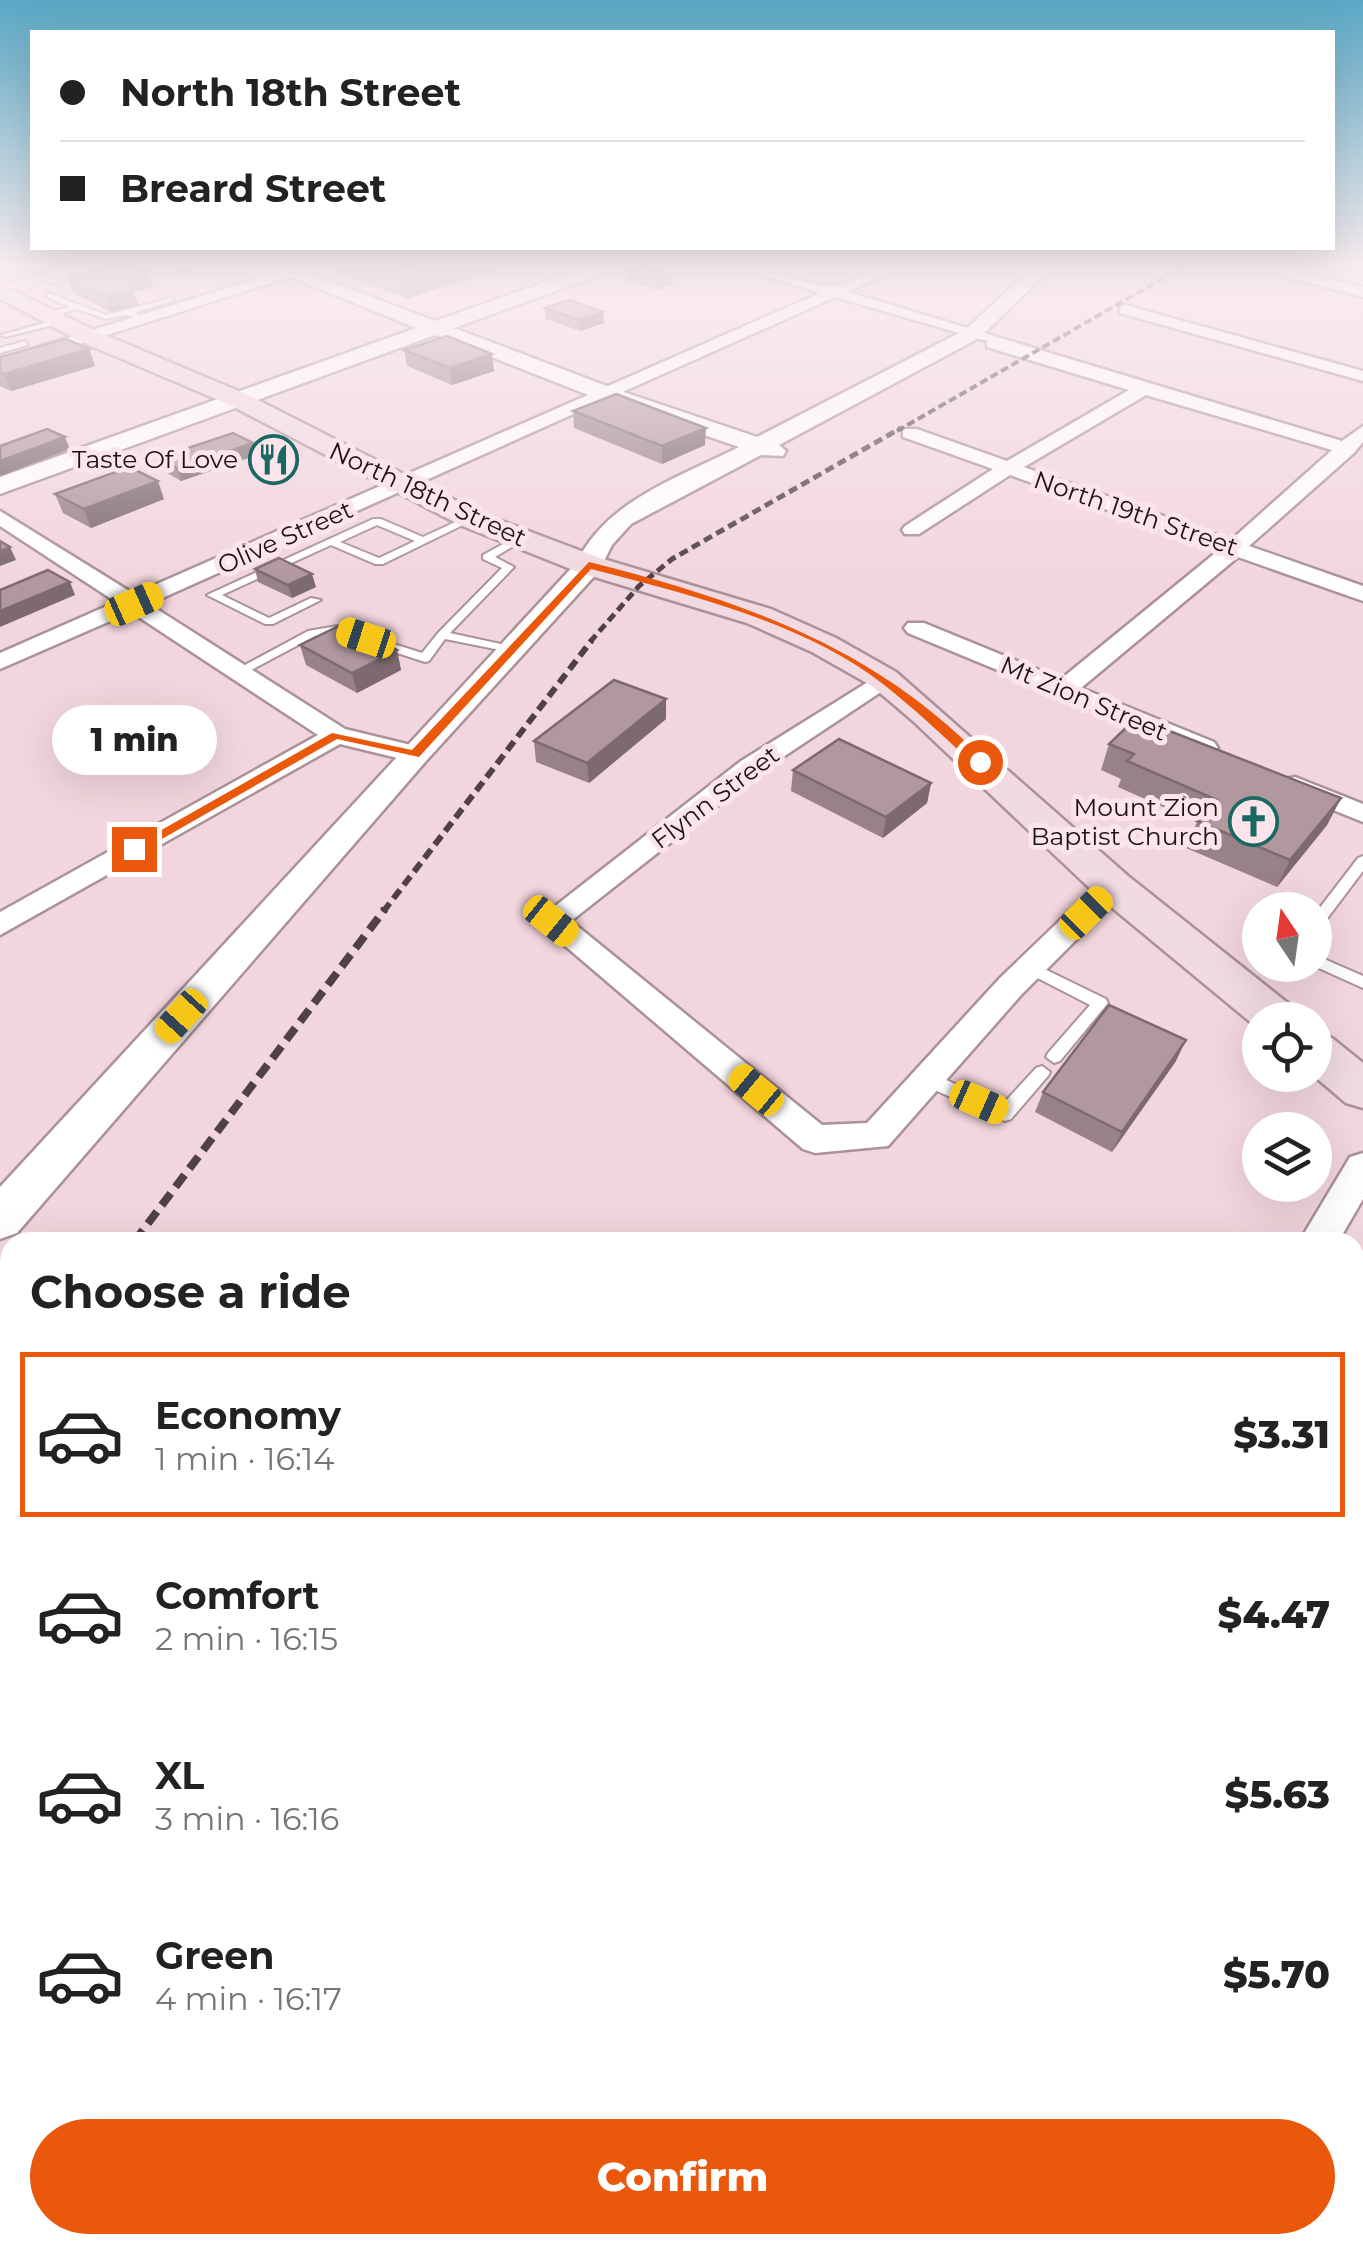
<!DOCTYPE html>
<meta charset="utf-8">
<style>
body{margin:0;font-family:Montserrat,sans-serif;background:#f2f2f2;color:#222;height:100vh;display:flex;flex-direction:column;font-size:38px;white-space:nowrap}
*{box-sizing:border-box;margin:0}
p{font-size:32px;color:#767676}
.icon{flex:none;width:55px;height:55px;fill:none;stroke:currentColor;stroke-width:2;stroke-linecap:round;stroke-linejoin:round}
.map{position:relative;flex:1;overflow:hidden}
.details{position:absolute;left:0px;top:1232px;width:1365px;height:1022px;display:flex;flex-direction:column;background:#fff;border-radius:30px 30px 0 0;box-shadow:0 10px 40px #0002}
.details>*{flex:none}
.banner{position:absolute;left:30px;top:30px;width:1305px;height:220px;border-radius:0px;box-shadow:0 10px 40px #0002;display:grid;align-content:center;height:220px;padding:0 30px;background:#fff}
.needle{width:65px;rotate:347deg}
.tools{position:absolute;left:1242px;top:892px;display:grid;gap:20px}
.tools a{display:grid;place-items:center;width:90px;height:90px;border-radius:50%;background:#fff;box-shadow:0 10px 40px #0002;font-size:50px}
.end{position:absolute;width:45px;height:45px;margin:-22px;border:12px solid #ea580c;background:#fff;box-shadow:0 0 0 5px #fff}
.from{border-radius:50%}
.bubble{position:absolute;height:70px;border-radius:35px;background:#fff;box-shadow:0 10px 40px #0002;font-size:32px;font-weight:800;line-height:70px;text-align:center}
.car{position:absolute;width:30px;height:60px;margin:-30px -15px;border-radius:12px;box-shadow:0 0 8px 2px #0007;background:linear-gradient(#f5c518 24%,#345 0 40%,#f5c518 0 76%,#345 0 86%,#f5c518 0)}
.banner b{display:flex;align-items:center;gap:35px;height:95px;font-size:38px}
.banner b+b{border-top:2px solid #e0e0e0}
.banner i{width:25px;height:25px;background:#222}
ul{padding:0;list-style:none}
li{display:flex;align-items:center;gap:30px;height:165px;margin:0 20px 15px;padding:0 10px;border:5px solid transparent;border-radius:0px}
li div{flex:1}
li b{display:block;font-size:38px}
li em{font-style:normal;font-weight:800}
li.active{border-color:#ea580c}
li>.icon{width:90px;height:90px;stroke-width:1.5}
h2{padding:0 30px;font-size:45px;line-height:120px}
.primary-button{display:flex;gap:20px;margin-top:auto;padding:20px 30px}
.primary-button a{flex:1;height:115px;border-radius:60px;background:#ea580c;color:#fff;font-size:40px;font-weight:800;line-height:115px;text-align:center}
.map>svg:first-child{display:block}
</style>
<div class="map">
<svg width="1363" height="2253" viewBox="0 0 1363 2253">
<rect width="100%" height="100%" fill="#f2d6dd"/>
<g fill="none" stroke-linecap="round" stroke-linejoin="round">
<defs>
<g id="service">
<polygon points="71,264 79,264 96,271 52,284 26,273 33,271 53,280 85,271"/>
<path d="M131 264 178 271 225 264C195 277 161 278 131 264Z"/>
<polygon points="226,264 236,264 275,279 268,281"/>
<polygon points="313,264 324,264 291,274 287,272"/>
<polygon points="49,293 106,315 170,298 174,300 135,313 147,317 144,321 126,315 106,319 77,309 48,317 45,313 70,307 46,297"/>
<polygon points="59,319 62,323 5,337 1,335"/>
<polygon points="25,341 28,345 0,353 0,348"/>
<path d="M466 517 475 519 383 564H375L331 545 222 595 269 618 311 598 321 600 273 624H265L207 595 373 519H381L423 537ZM377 525 415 541 379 558 340 542Z"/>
<polygon points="516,537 525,539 495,557 514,567 450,633 515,647 515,653 445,639 429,661 425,662 336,633 315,636 242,675 232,672 308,631 337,626 422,653 438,633 502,568 483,559 483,555"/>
<polygon points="1363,856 1363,871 1320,928 1315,929 1315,914 1358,858"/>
<polygon points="1315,955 1363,976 1363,988 1312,965 1315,965"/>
<polygon points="1030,962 1106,999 1108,1003 1060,1061 1054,1063 1046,1057 1048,1053 1090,1005 1024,971 1022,967 1024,963"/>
<polygon points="1042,1066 1050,1072 1048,1076 1011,1119 1005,1121 921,1084 919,1079 921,1074 933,1074 1002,1105 1036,1068"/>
</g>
<g id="minor">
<path d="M729 264C765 262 795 284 830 286 851 288 878 264 905 264L848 292 1342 441 1363 426V442L1354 453 1249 546 1363 586V601L1238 557 1081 688 1214 742 1218 748 1214 754 1205 756 908 633 904 628 908 623H924L1061 679 1219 550 1010 475 919 534H905L902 530 905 526 993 469 903 437V429H917L1007 461 1129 390 987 347V341L835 297 149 604 345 729 423 748 427 754 414 762 340 744 0 935V912L318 735 131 612 0 669V653L116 602 0 526V511L134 594 820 293ZM1146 395 1332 450 1231 540 1024 467Z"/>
<polygon points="1238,264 1262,264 1363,287 1363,297"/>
<polygon points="291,268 296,269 296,275 0,369 0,359"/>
<polygon points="1125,305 1363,371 1363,381 1120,313 1120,307"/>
<polygon points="884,672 896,679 893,684 759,773 571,921 822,1125 867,1123 1000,978 1103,879 1123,879 1128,886 1123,893 1022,994 888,1146 815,1153 803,1149 536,921 741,761"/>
<polygon points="1295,777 1363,804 1363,822 1286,791 1282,785 1286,779"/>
<polygon points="1363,1153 1363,1199 1338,1242 1299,1242 1350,1157"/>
<polygon points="408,2245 473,2245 470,2253 405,2253"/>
<polygon points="693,2245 756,2245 753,2253 690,2253"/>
</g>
<path id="tertiary" d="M259 264H284L435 321 596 264H621L619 268 454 328 612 388 757 437 965 330 1037 264H1056L979 338 779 445 786 451 783 456 761 455 631 524 612 545 599 571 426 761 17 1233 0 1239V1187L577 562C607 500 680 477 739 447L596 398 435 335 0 494V477L416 328Z"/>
<g id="secondary">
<polygon points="0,284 98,332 248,395 480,513 600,558 771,609 836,638 896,672 1128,876 1294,1008 1301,1020 1260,1020 1260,1030 1098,896 913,721 872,686 812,652 747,623 578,572 460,525 230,405 82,342 0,299"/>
<polygon points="1315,1033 1332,1038 1363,1063 1363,1108 1346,1103 1313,1075"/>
</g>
<polygon id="primary" points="40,264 76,264 73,269 0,288 0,274"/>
</defs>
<use href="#service" stroke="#ab9198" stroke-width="4"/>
<use href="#minor" stroke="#ab9198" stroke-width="5"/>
<use href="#tertiary" stroke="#ab9198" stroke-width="5"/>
<use href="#secondary" stroke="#ab9198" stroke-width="5"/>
<use href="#primary" stroke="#fff" stroke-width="5"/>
<use href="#service" fill="#fff" fill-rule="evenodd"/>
<use href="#minor" fill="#fff" fill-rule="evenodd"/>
<use href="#tertiary" fill="#fff" fill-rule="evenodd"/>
<use href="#secondary" fill="#f1dae1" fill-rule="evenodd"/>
<use href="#primary" fill="#e2b6c3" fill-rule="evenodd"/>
<polyline stroke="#4f4145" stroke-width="4" stroke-dasharray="8 4" stroke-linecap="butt" points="897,431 1188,264"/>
<polyline stroke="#4f4145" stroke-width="5" stroke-dasharray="9 5" stroke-linecap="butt" points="590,642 639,586 672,559 901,428"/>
<polyline stroke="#4f4145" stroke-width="6" stroke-dasharray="11 6" stroke-linecap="butt" points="383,912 592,640"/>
<polyline stroke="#4f4145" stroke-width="8" stroke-dasharray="15 8" stroke-linecap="butt" points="134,1242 385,909"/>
<polyline stroke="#4f4145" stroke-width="9" stroke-dasharray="19 9" stroke-linecap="butt" points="0,1420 10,1406"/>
</g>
<g fill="#988288">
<polygon points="156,264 201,264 202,268 182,274"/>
<polygon points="322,264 517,264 407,298 322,267"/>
<polygon points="626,270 673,274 673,284 658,290 626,281"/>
<polygon points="68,277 153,287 134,292 138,305 111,312 73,293"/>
<polygon points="545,308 604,323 580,331 546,319"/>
<polygon points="89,349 95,366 11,391 0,386 0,357"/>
<polygon points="404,350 494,371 452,385 407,366"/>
<polygon points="573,411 705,445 662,464 574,428"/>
<polygon points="257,455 181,481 162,470 158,458"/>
<polygon points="55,494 164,499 91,528 63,513"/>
<polygon points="255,569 316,587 292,598 258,582"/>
<polygon points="300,645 397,650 401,670 357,693 306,665"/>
<polygon points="666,719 589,783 536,762 534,741"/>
<polygon points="1155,735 1341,798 1327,825 1277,887 1186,848 1197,822 1118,787 1121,779 1101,770 1109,744"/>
<polygon points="793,770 931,783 927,803 883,838 791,791"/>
<polygon points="1176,1061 1112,1152 1035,1112 1043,1092"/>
</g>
<g fill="#7c6a6f">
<polygon points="179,264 201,264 202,268 182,274"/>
<polygon points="449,264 517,264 407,298 404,277"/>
<polygon points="149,271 153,287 134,292 138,305 111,312 106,296 118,279"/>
<polygon points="673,274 673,284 658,290 658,279"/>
<polygon points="603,312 604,323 580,331 579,320"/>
<polygon points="89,349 95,366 11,391 4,374"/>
<polygon points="492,354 494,371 452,385 450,368"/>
<polygon points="706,428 705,445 662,464 662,446"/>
<polygon points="65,437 70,449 0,476 0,461"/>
<polygon points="253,443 257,455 181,481 178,469"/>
<polygon points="158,481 164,499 91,528 84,509"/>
<polygon points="10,547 16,560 0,566 0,551"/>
<polygon points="312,574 316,587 292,598 288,585"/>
<polygon points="70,582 75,595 0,627 0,611"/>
<polygon points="397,650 401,670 357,693 352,673"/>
<polygon points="666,699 666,719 589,783 587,763"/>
<polygon points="931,783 927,803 883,838 886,817"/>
<polygon points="1341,798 1327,825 1277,887 1290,860"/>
<polygon points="1186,1040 1176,1061 1112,1152 1122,1132"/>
<polygon points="347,2245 357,2245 351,2253 341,2253"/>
</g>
<g fill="#b1979e" stroke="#7c6a6f" stroke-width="2.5">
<polygon points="122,264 131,264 149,271 118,279 134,289 106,296 68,277"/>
<polygon points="366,264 449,264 404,277"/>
<polygon points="641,265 673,274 658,279 626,270"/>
<polygon points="569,300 603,312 579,320 545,308"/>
<polygon points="447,336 492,354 450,368 404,350"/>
<polygon points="66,339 89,349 4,374 0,372 0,357"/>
<polygon points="616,394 706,428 662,446 573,411"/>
<polygon points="47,429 65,437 0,461 0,446"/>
<polygon points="233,433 253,443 178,469 158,458"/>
<polygon points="129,467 158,481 84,509 55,494"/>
<polygon points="0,541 10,547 0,551"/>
<polygon points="279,558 312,574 288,585 255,569"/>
<polygon points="48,570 70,582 0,611 0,590"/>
<polygon points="345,623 397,650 352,673 300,645"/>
<polygon points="614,680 666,699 587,763 534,741"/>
<polygon points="1129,725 1155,735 1162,728 1341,798 1290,860 1197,821 1217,800 1127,761 1134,754 1109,744"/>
<polygon points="839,739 931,783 886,817 793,770"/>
<polygon points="1109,1005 1186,1040 1122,1132 1043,1092"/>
<polygon points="98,2245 347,2245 341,2253 103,2253"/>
</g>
<linearGradient id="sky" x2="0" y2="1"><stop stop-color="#59a7c4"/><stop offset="0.46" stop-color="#f9edf0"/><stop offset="1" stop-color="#f9edf0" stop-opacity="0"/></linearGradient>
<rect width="1363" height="579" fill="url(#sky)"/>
<path fill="#ea580c" d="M589 562C739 600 876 646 986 762L975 765C945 738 915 709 883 684 805 623 685 593 591 569L419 757 337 739 139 852 128 849 332 733 412 750Z"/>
<defs>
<symbol id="restaurant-ring" viewBox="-11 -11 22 22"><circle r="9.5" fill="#fbe4ea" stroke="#1b6761" stroke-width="1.5"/><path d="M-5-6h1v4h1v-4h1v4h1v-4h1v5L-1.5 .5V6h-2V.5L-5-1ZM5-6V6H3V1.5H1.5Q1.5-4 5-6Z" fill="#1b6761"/></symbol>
<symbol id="church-ring" viewBox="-11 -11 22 22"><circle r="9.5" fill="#fbe4ea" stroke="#1b6761" stroke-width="1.5"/><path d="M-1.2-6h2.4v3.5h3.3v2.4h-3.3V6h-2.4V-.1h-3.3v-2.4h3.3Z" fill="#1b6761"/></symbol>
</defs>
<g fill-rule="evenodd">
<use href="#restaurant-ring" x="246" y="432" width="55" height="55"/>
<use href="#church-ring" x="1226" y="794" width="55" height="55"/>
</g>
<g text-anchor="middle" stroke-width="10" stroke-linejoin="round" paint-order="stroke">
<g font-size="25" fill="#1b1215" stroke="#fbe4ea" text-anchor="end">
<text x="238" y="468">Taste Of Love</text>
<text x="1219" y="816">Mount Zion<tspan x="1219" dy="29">Baptist Church</tspan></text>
</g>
<g font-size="25" fill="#1b1215" stroke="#fbe4ea">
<text transform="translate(428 494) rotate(25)" y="9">North 18th Street</text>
<text transform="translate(1136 513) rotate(19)" y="9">North 19th Street</text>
<text transform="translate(285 537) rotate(-24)" y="9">Olive Street</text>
<text transform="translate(1084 698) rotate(23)" y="9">Mt Zion Street</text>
<text transform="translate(715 797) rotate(-37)" y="9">Flynn Street</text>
</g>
</g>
</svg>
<div class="tools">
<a><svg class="needle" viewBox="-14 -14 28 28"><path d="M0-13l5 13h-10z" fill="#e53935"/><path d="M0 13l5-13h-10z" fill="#767676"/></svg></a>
<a><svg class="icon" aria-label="locate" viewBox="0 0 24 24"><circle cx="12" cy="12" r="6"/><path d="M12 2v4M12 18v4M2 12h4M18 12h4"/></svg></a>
<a><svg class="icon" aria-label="layers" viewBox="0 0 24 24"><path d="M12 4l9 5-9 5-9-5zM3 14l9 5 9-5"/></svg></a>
</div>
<i class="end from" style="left:980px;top:762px"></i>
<i class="end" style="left:134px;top:849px"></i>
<div class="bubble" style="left:52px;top:705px;width:165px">1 min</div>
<i class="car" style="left:134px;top:604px;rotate:66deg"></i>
<i class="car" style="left:366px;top:638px;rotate:288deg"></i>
<i class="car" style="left:1086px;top:913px;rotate:45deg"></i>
<i class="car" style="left:551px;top:921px;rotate:129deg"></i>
<i class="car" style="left:181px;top:1016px;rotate:222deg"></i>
<i class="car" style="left:756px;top:1090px;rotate:310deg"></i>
<i class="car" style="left:979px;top:1102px;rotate:114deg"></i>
<div class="banner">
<b><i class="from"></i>North 18th Street</b>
<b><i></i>Breard Street</b>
</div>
<section class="details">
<h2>Choose a ride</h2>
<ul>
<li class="active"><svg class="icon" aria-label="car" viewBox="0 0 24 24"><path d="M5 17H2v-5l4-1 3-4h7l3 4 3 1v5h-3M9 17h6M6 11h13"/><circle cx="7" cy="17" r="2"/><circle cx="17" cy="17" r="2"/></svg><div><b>Economy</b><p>1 min · 16:14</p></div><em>$3.31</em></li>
<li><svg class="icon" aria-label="car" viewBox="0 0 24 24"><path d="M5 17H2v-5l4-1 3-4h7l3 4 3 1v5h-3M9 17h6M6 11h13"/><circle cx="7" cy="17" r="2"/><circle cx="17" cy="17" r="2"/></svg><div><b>Comfort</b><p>2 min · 16:15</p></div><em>$4.47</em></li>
<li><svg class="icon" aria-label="car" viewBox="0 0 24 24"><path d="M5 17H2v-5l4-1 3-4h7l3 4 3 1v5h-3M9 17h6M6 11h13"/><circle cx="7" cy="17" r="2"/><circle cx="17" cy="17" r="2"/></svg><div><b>XL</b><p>3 min · 16:16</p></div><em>$5.63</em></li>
<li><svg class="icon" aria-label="car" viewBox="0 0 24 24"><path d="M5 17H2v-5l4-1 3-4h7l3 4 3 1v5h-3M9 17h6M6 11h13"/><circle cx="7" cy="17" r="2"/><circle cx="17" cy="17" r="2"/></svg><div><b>Green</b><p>4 min · 16:17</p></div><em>$5.70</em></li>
</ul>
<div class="primary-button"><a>Confirm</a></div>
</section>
</div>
